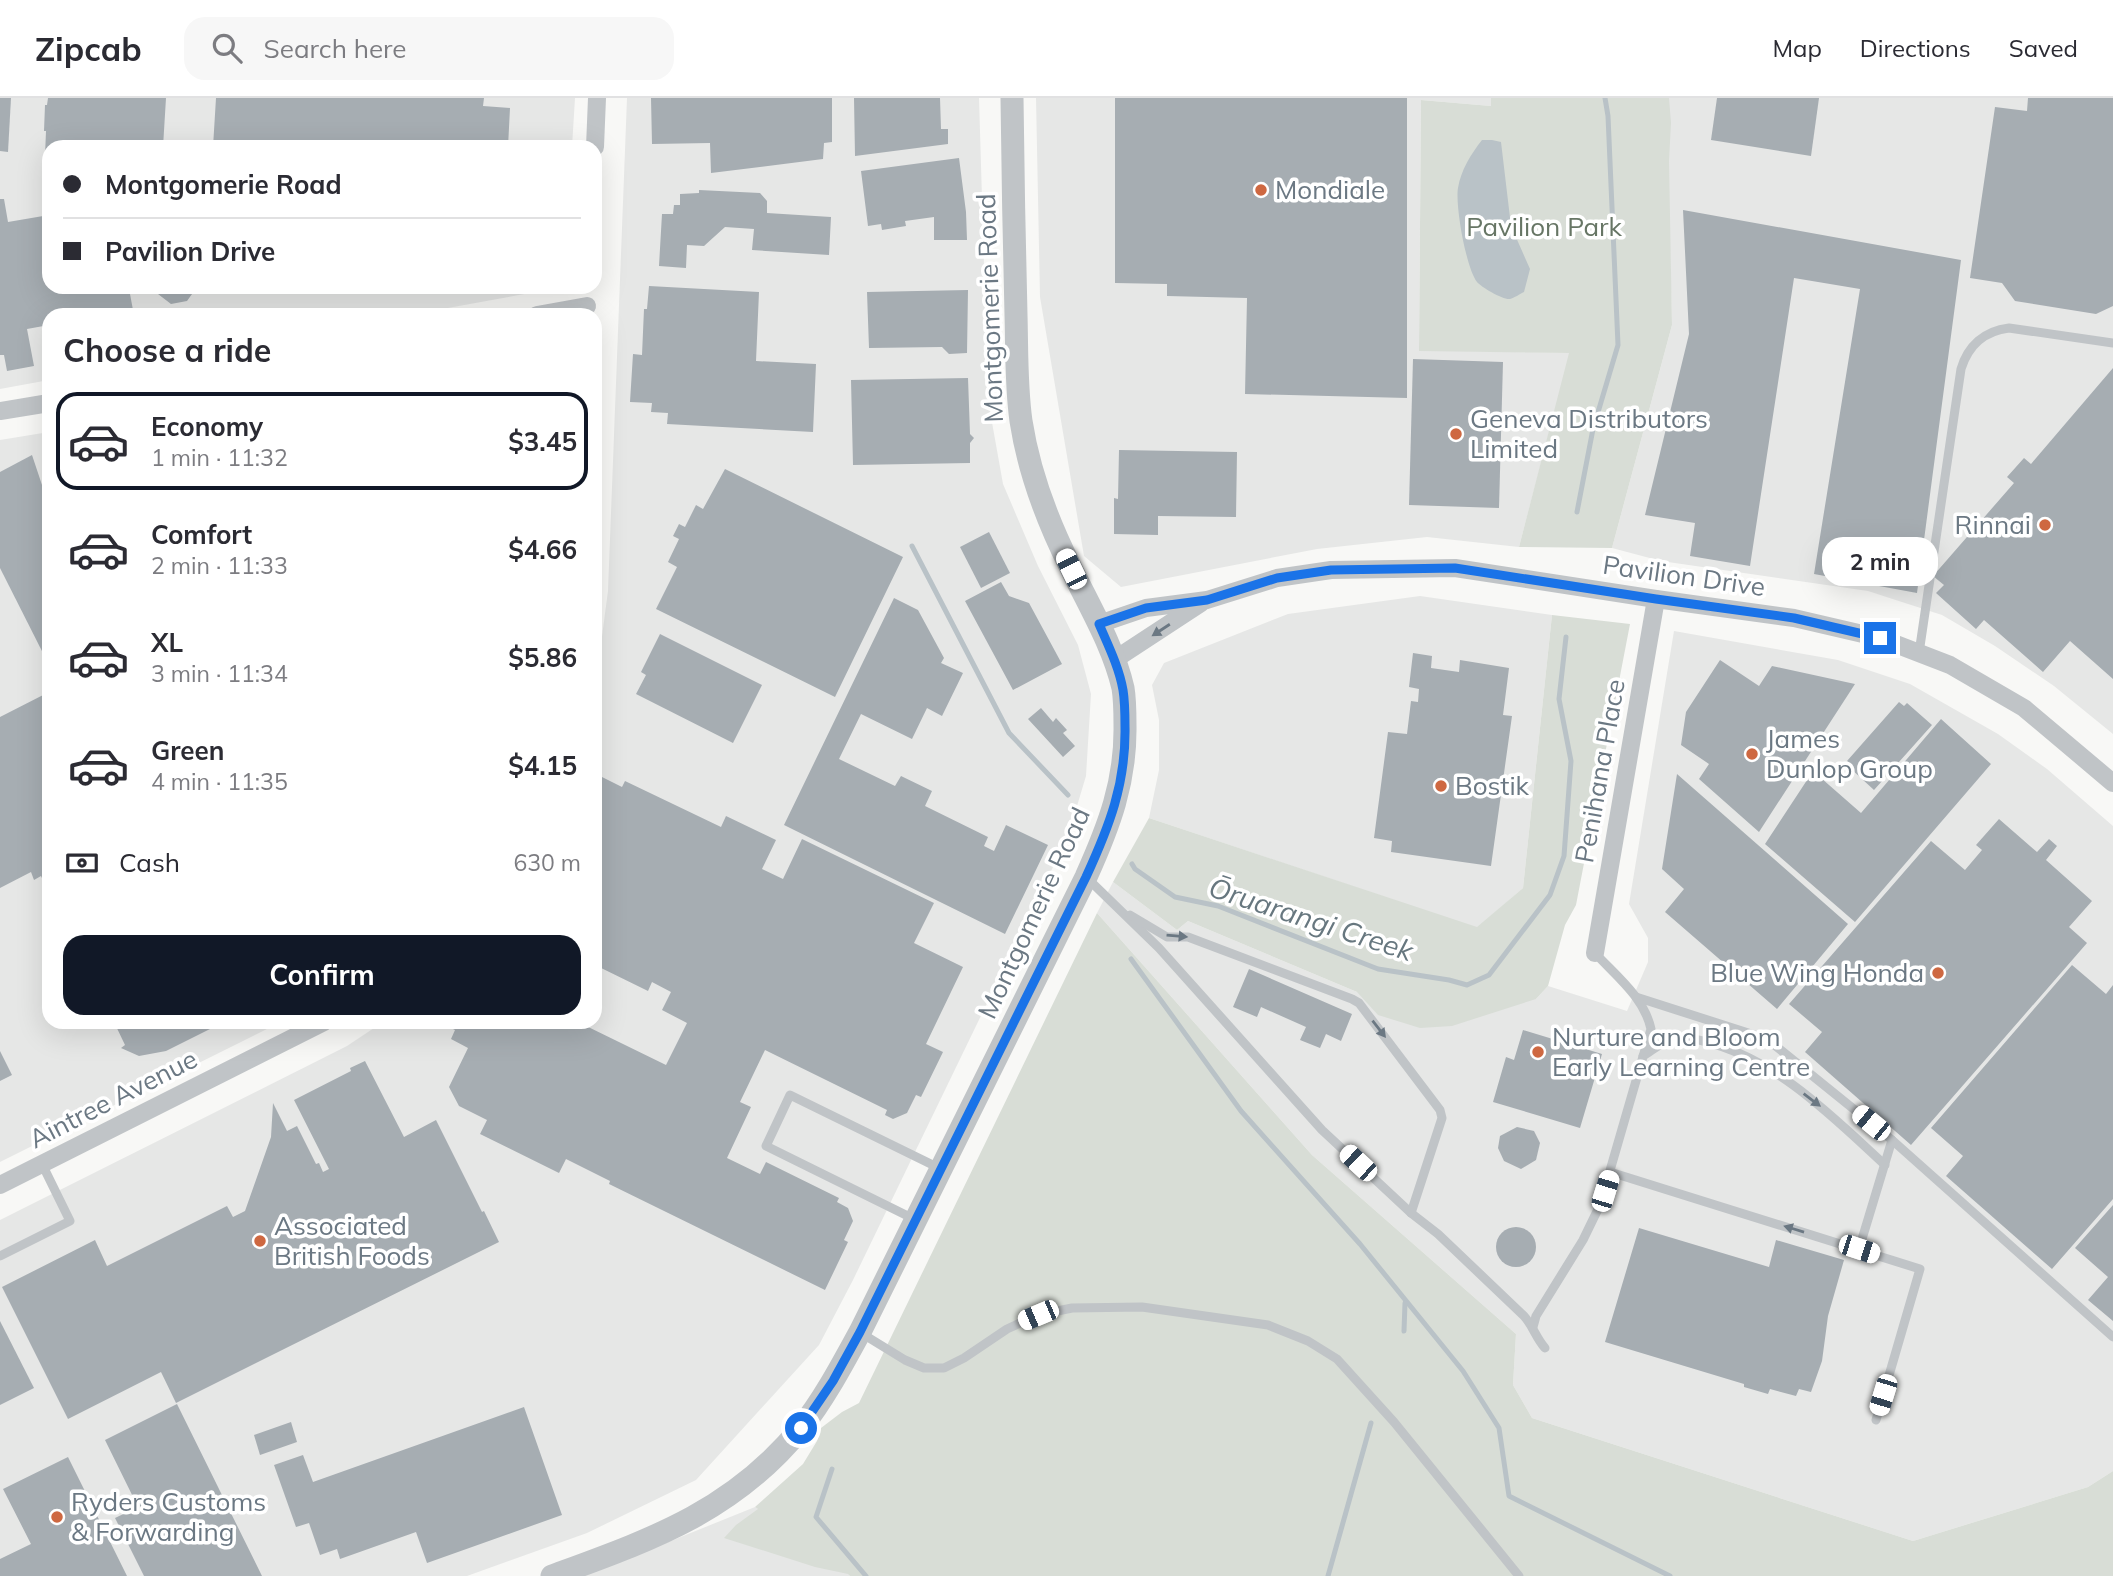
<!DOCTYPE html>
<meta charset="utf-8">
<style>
body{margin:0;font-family:Mulish,sans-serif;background:#f7f7f7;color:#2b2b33;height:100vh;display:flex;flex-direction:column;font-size:26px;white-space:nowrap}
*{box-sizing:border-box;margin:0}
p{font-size:23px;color:#7c7c81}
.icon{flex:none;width:38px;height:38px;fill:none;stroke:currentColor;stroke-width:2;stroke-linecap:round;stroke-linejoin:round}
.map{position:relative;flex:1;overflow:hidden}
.drawer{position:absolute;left:42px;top:210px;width:560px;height:721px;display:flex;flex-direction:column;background:#fff;border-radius:21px;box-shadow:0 7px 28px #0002}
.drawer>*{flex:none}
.banner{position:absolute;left:42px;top:42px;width:560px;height:154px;border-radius:21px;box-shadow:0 7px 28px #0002;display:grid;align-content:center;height:154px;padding:0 21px;background:#fff}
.end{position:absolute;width:32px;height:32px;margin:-16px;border:9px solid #1a73e8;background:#fff;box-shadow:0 0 0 4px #fff}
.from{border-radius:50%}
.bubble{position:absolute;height:49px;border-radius:21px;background:#fff;box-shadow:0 7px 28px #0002;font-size:23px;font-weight:700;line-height:49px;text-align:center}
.car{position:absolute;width:21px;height:42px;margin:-21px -10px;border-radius:9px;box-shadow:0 0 5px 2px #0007;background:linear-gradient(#fff 24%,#345 0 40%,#fff 0 76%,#345 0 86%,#fff 0)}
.banner b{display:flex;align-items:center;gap:24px;height:66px;font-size:26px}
.banner b+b{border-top:2px solid #e1e1e2}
.banner i{width:18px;height:18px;background:#2b2b33}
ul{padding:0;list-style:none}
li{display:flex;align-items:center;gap:21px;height:98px;margin:0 14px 10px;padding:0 7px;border:4px solid transparent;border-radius:21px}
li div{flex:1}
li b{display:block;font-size:26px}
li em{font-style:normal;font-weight:700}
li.on{border-color:#111827}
li>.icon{width:63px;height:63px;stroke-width:1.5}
h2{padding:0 21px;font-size:32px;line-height:84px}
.pay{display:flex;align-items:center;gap:18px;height:77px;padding:0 21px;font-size:26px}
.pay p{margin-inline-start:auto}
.button{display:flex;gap:14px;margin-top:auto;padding:14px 21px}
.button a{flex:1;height:80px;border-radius:21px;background:#111827;color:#fff;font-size:28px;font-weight:700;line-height:80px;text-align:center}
header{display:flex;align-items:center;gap:42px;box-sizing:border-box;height:98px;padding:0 35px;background:#fff;border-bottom:2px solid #e1e1e2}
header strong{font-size:33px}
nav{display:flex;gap:38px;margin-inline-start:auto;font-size:24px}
.search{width:490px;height:63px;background:#f7f7f7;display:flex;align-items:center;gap:18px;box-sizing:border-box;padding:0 24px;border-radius:21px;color:#7c7c81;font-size:26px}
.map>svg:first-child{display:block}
</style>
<header>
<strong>Zipcab</strong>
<div class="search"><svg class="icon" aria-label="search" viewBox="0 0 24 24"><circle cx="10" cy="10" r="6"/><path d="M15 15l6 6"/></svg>Search here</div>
<nav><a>Map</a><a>Directions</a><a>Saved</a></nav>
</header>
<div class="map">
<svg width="2113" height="1478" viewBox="0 0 2113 1478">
<rect width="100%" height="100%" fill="#f8f8f6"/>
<g fill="#e6e7e6">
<polygon points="0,0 575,0 572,49 49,49 49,189 536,189 530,195 409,217 49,217 49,282 0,291"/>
<polygon points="627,0 979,0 988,302 1003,386 1038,468 1078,547 1091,596 1086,678 1068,738 853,1182 819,1247 696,1382 587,1435 467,1478 0,1478 0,1122 347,948 383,924 595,924 595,591 608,493"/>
<polygon points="1036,0 1491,0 1491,8 1421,2 1419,252 1570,255 1519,449 1427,439 1317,451 1121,489 1084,458 1040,199"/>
<polygon points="1666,0 2113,0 2113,636 2054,588 1995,548 1942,517 1868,493 1661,463 1612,450 1672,227"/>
<polygon points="49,334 49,924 281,924 0,1064 0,342"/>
<polygon points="1420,498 1552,517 1523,790 1477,830 1149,720 1159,672 1159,622 1152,587 1164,565 1288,516"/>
<polygon points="1674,533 1838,562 1910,586 1998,636 2047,671 2113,728 2113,1373 2088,1389 1913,1443 1532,1320 1513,1287 1516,1236 1312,1057 1097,815 1113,784 1177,832 1188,823 1357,894 1536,901 1548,888 1627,913 1648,864 1648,840 1629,806"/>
<polygon points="755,1409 830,1450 850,1478 584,1478"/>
</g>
<g fill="#d8ddd6">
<polygon points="1491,0 1669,0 1671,25 1669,63 1672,227 1612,450 1519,449 1569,255 1419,253 1421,2 1491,8"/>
<polygon points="1552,517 1630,526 1576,807 1565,827 1548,888 1536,901 1452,928 1420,930 1378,917 1357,894 1188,823 1177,832 1113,784 1149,720 1477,829 1523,790"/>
<polygon points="1097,815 1312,1057 1516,1236 1513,1287 1532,1320 1913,1443 2088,1389 2113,1373 2113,1478 850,1478 848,1476 815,1469 724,1440 736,1427 758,1411 755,1409 803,1366 817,1343 821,1330 842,1314 859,1305"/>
</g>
<path fill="#b9c2c7" d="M1482 42H1492L1501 44 1511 128 1530 171 1524 194C1520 196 1514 200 1510 201 1503 202 1481 189 1477 184 1466 170 1455 107 1458 90 1461 72 1471 56 1482 42Z"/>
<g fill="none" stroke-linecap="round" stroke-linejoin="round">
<g stroke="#b9c2c7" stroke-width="5">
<polyline points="1577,414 1593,331 1618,247 1608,18 1605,0"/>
<polyline points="912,448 1009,635 1068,697"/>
<polyline points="1132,766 1135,771 1175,799 1218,808 1378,871 1449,882 1467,887 1489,877 1550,797 1564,758 1571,663 1559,601 1566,539"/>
<polyline points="1131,861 1241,1013 1360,1146 1463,1273 1499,1330 1509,1398 1670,1478"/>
<polyline points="1404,1233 1405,1205"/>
<polyline points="832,1371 816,1419 866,1478"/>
<polyline points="1328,1478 1371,1325"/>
</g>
</g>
<g fill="#a6adb2">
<polygon points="0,0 11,0 8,54 0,53"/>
<polygon points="48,0 166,0 163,49 49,49 49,59 45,58 46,33 44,33 45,7 47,7"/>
<polygon points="216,0 484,0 483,8 510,10 508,49 213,49"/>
<polygon points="651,0 832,0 832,44 824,45 823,61 711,75 710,45 652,46"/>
<polygon points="854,0 940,0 941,31 948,31 948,46 855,58"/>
<polygon points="1115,0 1407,0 1407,300 1245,296 1247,200 1167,198 1167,186 1115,185"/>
<polygon points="1717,0 1819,0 1811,58 1711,42"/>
<polygon points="2028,0 2113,0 2113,208 2096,216 2015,203 2002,185 1970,180 1995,9 2027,13"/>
<polygon points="959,60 966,114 967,142 934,142 934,119 905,123 906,128 882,132 881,126 868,128 861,73"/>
<polygon points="699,92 760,95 767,103 767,115 831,119 829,157 752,152 754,131 725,129 704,148 687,147 686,170 659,168 662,116 673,116 674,107 680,107 680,96 699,95"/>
<polygon points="0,101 4,101 8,124 49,117 49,189 197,189 187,203 171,206 158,196 157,191 130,196 133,212 130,213 131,217 49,217 49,227 27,231 34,268 7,273 4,257 0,257"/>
<polygon points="1683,112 1961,162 1917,495 1814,476 1860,191 1794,180 1750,468 1690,458 1695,425 1645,417 1689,236"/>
<polygon points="649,188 759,194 756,263 816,266 813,334 667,326 668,315 651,314 652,305 630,304 633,256 642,257 644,211 647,211"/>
<polygon points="968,192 967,255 949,256 942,249 869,250 867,194"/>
<polygon points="1413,261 1503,264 1499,410 1409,407"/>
<polygon points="2113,270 2113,581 2070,543 2043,574 1984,522 1976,531 1936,495 1944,487 1933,478 2014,385 2007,379 2024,360 2031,366"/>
<polygon points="968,280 970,336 974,340 970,345 970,365 853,367 851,282"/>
<polygon points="1119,352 1237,354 1236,419 1158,418 1158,437 1114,436 1114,400 1118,401"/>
<polygon points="32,357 49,408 49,567 0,470 0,374"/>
<polygon points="725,371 903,459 835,599 656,511 677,469 668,464 679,441 673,438 679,426 685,429 696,407 703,411"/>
<polygon points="989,434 1010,475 981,490 960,449"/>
<polygon points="1001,484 1009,498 1029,505 1062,566 1013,592 965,503"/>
<polygon points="894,500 918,512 944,560 941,565 963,575 942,618 927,610 912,641 861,616 839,661 895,688 901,678 932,693 925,708 988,739 984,748 994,753 1006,727 1048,747 1005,836 784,727"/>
<polygon points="660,536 762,587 733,645 636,596 646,577 641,574"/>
<polygon points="1413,555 1432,558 1431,570 1459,574 1460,562 1509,570 1503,617 1512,618 1491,768 1391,754 1392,743 1374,740 1388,634 1407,636 1411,603 1418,604 1419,591 1409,589"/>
<polygon points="1720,562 1759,588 1772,568 1855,586 1759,734 1699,681 1709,666 1681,647 1686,614"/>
<polygon points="49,594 49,795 41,778 34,782 31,774 0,790 0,619"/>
<polygon points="1899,604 1904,608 1907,605 1932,627 1874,692 1850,670 1852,668 1847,663"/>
<polygon points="1041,610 1053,624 1056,620 1067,632 1063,635 1075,648 1063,659 1028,621"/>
<polygon points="1941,621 1991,666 1855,824 1765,746 1813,673 1861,715"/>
<polygon points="1677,676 1848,826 1777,911 1665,814 1684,791 1662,771"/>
<polygon points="598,677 622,689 625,683 721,729 726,718 776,742 762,771 783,781 802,741 934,805 914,845 963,869 926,946 943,954 921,999 916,997 907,1015 893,1021 885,1017 887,1012 765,952 740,1004 751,1009 727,1060 760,1076 766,1064 839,1100 837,1104 848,1110 853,1123 844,1142 848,1144 825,1192 609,1086 610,1083 566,1061 559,1075 480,1036 487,1022 459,1008 449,989 468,950 451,941 455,932 451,930 453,924 578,924 666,967 687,925 662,912 671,894 652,884 648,893 595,867 595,682"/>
<polygon points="1999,721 2037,754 2049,741 2057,748 2046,762 2092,803 2069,829 2087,845 1911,1047 1805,954 1822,934 1789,906 1931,743 1965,772 1982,752 1976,747"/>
<polygon points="2072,867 2106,896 2113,887 2113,1101 2052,1171 1946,1078 1963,1058 1931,1030"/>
<polygon points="1249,871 1352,916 1341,943 1326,936 1320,950 1300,942 1306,929 1261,909 1257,919 1233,909"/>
<polygon points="114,924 224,924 166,953 139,958 121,950 125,947"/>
<polygon points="1523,932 1602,956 1580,1030 1493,1004 1506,959 1514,962"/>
<polygon points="0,953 12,977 0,983"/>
<polygon points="365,963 404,1039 436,1022 482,1114 484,1113 499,1144 176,1305 161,1274 68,1321 2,1189 95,1142 107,1168 227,1108 233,1119 245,1113 271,1039 273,1005 287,1033 297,1028 316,1066 319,1065 323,1074 329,1071 294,1002 351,973 350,970"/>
<polygon points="1517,1029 1534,1033 1540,1045 1536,1062 1521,1071 1504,1063 1498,1050 1500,1038"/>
<polygon points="2113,1107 2113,1223 2088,1202 2108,1179 2075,1150"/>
<circle cx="1516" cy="1149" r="20"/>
<polygon points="1639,1130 1769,1169 1776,1142 1844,1162 1828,1218 1822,1263 1811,1294 1799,1291 1796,1298 1770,1291 1768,1296 1744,1289 1744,1286 1605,1244"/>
<polygon points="0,1223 34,1290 0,1307"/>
<polygon points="177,1306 262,1478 144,1478 115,1420 138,1409 105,1342"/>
<polygon points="524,1309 562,1417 427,1465 416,1434 340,1461 337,1451 320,1457 309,1425 296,1429 274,1367 303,1357 313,1384"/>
<polygon points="291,1324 297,1344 260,1357 254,1337"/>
<polygon points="68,1359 127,1478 0,1478 0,1461 31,1446 3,1391"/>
</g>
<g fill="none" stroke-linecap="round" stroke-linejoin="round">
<g stroke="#c0c4c7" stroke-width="9">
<path d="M1919 555 1961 271C1968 248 1984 233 2009 230L2113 245"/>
<path d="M1086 779 1159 850 1322 1032 1411 1115 1438 1136 1524 1218C1533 1228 1536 1240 1545 1250"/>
<polyline points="1130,817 1167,839 1188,839 1352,901 1359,905 1440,1012 1442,1020 1411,1115"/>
<polyline points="1636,899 1767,941 1892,1042 2113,1239"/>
<path d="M1643 958C1653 952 1664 942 1676 940 1684 938 1694 941 1703 943 1775 960 1832 1018 1885 1067"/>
<polyline points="1610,1074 1920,1171 1876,1322"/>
<polyline points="916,1122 766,1048 790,997 939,1070"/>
<polyline points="1859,1151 1892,1042"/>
<polyline points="0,1158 70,1123 42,1066"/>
<path d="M1533 1229 1536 1218 1583 1142 1600 1107 1651 931C1644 899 1616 878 1595 855"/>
<polyline points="861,1235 905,1262 924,1270 944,1270 964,1260 1007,1231 1038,1217 1072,1210 1142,1209 1268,1227 1308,1243 1337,1261 1394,1324 1519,1478"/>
</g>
<g stroke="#c0c4c7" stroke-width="18">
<polyline points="595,49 597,0"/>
<polyline points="537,217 587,208"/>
<polyline points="0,313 49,305"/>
<polyline points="1099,526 1146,510 1207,502 1277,480 1331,472 1455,470 1656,501 1794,520 1880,540 1950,567 2024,610 2113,685"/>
<polyline points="1114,562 1201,505"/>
<polyline points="1595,855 1656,501"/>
<polyline points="0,1087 324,924"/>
</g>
<path stroke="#c0c4c7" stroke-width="23" d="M552 1478C650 1442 733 1414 801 1330 824 1301 842 1267 860 1234L1086 779C1109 728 1126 684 1125 627 1125 615 1125 602 1123 590 1113 547 1089 508 1070 468 1047 422 1029 375 1021 323 1016 288 1017 253 1016 217 1014 145 1013 72 1012 0"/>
</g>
<defs><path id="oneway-solid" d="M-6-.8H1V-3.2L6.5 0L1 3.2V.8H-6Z" transform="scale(1.75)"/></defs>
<g fill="#6b7883">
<use href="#oneway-solid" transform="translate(1161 532) rotate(147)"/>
<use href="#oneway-solid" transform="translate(1177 838) rotate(5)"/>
<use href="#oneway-solid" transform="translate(1379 931) rotate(52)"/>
<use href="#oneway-solid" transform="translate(1812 1002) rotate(37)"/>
<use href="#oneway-solid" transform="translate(1794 1131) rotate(-163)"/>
</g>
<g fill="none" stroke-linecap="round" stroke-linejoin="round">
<path stroke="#1a73e8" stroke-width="9" d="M801 1330 833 1283 860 1234 1086 779C1109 729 1126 686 1125 629 1125 617 1125 604 1123 592 1119 569 1108 547 1099 526L1146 510 1207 502 1277 480 1331 472 1455 470 1656 501 1794 520 1880 540"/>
</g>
<g fill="#ce6841" stroke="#fff" stroke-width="2.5">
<circle cx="1261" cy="92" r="7"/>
<circle cx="1456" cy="336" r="7"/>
<circle cx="2045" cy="427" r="7"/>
<circle cx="1752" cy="656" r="7"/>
<circle cx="1441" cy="688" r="7"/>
<circle cx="1938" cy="875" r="7"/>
<circle cx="1538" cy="954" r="7"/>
<circle cx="260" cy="1143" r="7"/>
<circle cx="57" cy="1419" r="7"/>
</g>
<g text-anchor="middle" stroke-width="7" stroke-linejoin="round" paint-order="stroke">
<g font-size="26" fill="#6b7883" stroke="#fff" text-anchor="start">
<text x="1275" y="101">Mondiale</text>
<text x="1470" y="330">Geneva Distributors<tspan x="1470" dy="30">Limited</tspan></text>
<text x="2031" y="436" text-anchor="end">Rinnai</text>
<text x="1766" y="650">James<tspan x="1766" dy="30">Dunlop Group</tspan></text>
<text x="1455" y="697">Bostik</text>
<text x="1924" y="884" text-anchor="end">Blue Wing Honda</text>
<text x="1552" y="948">Nurture and Bloom<tspan x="1552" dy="30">Early Learning Centre</tspan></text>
<text x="274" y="1137">Associated<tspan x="274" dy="30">British Foods</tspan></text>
<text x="71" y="1413">Ryders Customs<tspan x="71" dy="30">&amp; Forwarding</tspan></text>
</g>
<g font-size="26" fill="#677665" stroke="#fff">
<text x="1544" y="138">Pavilion Park</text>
</g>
<g font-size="26" fill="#6b7883" stroke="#fff">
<text transform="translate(990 210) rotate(-92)" y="9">Montgomerie Road</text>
<text transform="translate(1684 478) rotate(8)" y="9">Pavilion Drive</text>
<text transform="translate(1600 673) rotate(-80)" y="9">Penihana Place</text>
<text transform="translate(1034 815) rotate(-65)" y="9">Montgomerie Road</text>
<text transform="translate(113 1001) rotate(-27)" y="9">Aintree Avenue</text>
</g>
<g font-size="28" font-style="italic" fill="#67777f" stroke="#fff">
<text transform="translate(1311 821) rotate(18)" y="10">Ōruarangi Creek</text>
</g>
</g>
</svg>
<i class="end from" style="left:801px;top:1330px"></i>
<i class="end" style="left:1880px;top:540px"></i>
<div class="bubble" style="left:1822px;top:439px;width:116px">2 min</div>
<i class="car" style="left:1071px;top:471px;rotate:334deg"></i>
<i class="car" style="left:1871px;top:1025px;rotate:309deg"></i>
<i class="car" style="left:1358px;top:1065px;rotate:313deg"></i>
<i class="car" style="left:1605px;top:1093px;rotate:17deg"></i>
<i class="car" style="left:1859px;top:1151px;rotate:108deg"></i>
<i class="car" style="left:1038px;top:1217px;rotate:247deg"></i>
<i class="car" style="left:1883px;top:1297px;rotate:197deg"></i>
<div class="banner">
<b><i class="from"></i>Montgomerie Road</b>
<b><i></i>Pavilion Drive</b>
</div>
<section class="drawer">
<h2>Choose a ride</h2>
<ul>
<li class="on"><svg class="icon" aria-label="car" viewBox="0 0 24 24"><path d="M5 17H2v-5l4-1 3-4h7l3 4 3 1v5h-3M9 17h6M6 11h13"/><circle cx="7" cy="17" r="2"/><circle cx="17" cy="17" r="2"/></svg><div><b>Economy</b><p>1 min · 11:32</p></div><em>$3.45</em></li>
<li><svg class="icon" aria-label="car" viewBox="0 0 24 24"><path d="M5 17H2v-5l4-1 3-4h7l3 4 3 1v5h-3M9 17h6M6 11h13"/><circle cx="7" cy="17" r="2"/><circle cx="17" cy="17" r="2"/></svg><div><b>Comfort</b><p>2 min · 11:33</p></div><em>$4.66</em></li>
<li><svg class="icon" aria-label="car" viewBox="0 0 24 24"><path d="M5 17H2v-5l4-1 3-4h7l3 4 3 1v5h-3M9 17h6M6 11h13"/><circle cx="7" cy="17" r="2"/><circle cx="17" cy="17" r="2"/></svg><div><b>XL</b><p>3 min · 11:34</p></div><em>$5.86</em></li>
<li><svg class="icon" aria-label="car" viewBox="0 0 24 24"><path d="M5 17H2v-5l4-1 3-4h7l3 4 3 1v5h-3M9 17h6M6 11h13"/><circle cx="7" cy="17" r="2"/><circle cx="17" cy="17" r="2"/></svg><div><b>Green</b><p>4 min · 11:35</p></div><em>$4.15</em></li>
</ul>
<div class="pay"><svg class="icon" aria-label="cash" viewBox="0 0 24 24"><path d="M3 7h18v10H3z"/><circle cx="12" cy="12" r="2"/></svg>Cash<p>630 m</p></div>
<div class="button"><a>Confirm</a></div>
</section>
</div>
